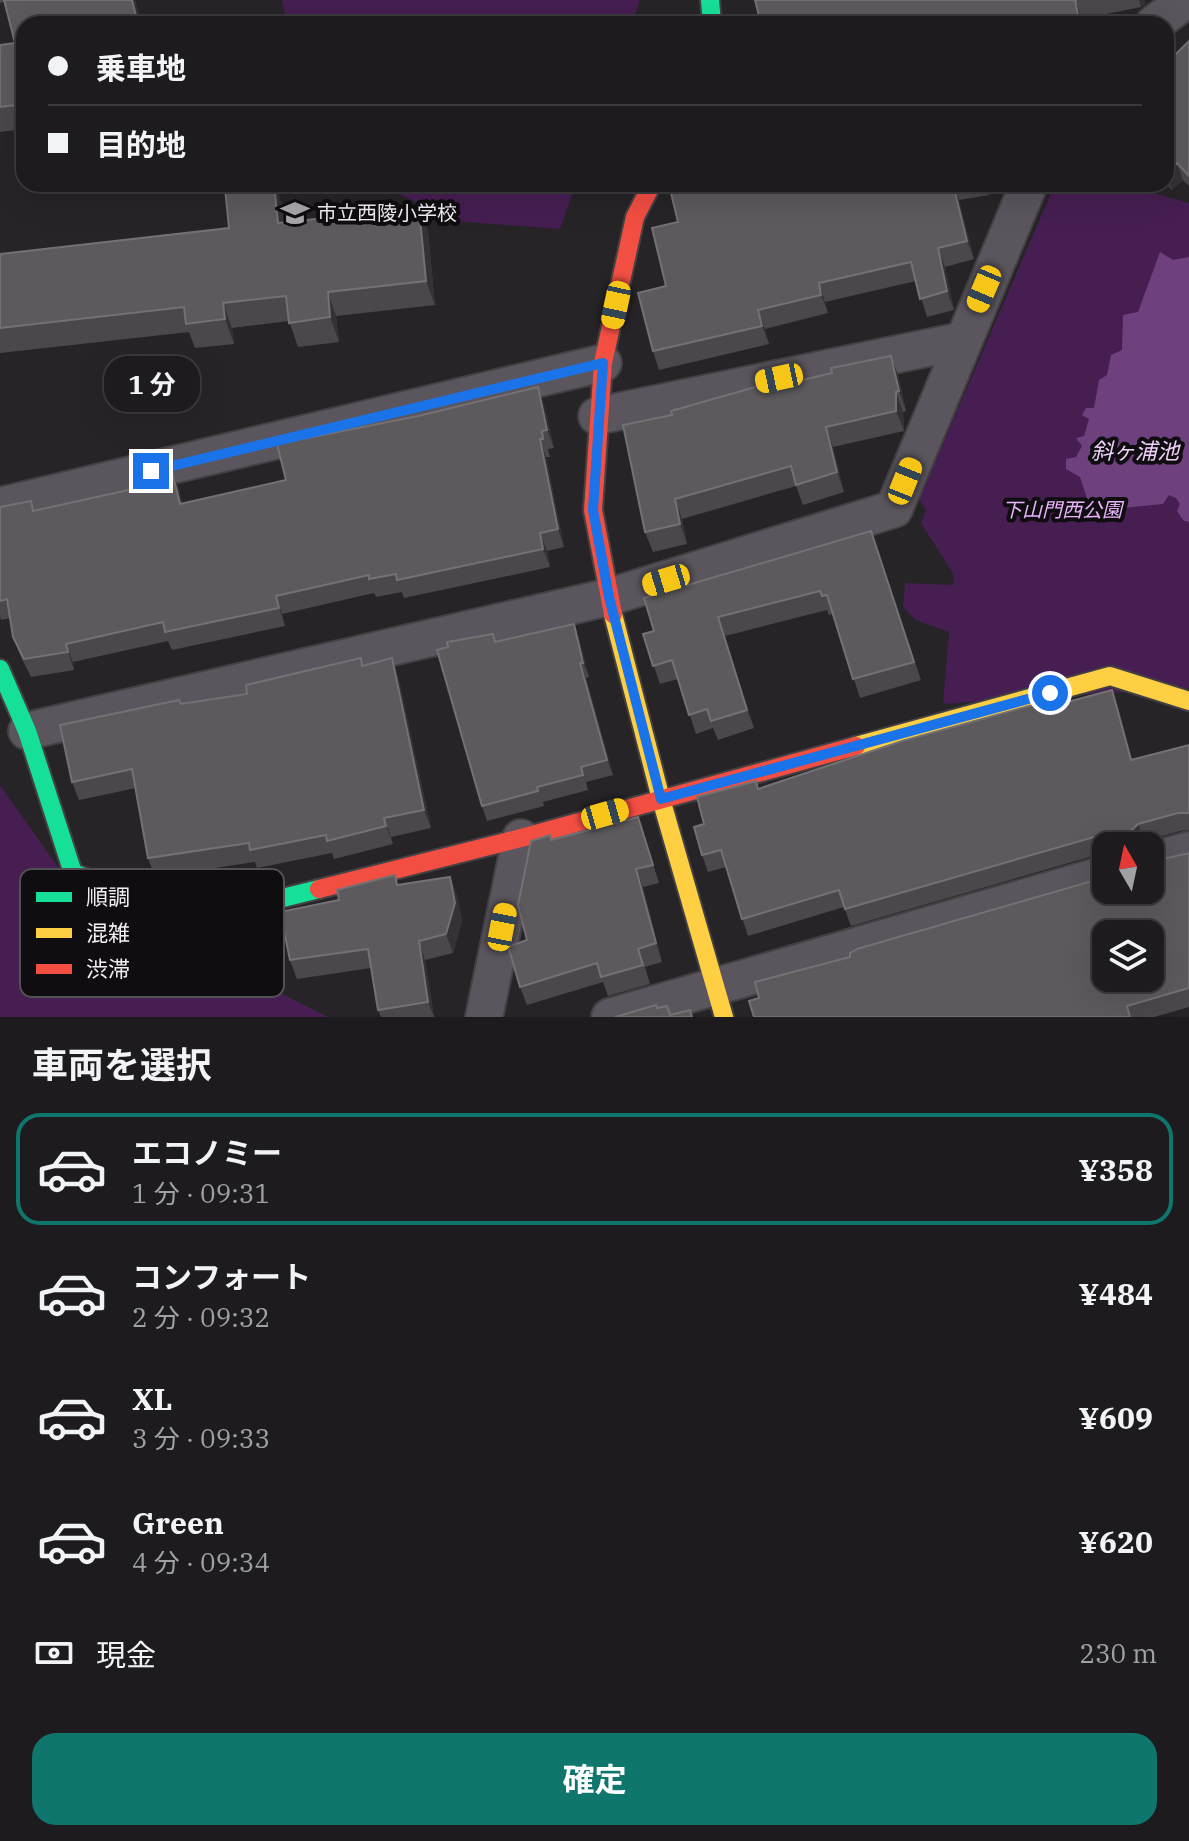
<!DOCTYPE html>
<html lang="ja">
<meta charset="utf-8">
<style>
body{margin:0;font-family:"IBM Plex Serif","Noto Sans JP",serif;background:#252427;color:#f1f3f6;height:100vh;display:flex;flex-direction:column;font-size:30px;white-space:nowrap}
*{box-sizing:border-box;margin:0}
p{font-size:26px;color:#a0a1a4}
.icon{flex:none;width:44px;height:44px;fill:none;stroke:currentColor;stroke-width:2;stroke-linecap:round;stroke-linejoin:round}
.map{position:relative;height:1017px;overflow:hidden}
.side{display:flex;flex-direction:column;background:#1d1b1e;flex:1}
.side>*{flex:none}
.banner{position:absolute;left:16px;top:16px;width:1158px;height:176px;border-radius:24px;box-shadow:0 8px 32px #0002,0 0 0 2px #3b393c;display:grid;align-content:center;height:176px;padding:0 32px;background:#1d1b1e}
.needle{width:52px;rotate:351deg}
.controls{position:absolute;left:1092px;top:832px;display:grid;gap:16px}
.controls a{display:grid;place-items:center;width:72px;height:72px;border-radius:16px;background:#1d1b1e;box-shadow:0 8px 32px #0002,0 0 0 2px #3b393c;font-size:40px}
.end{position:absolute;width:36px;height:36px;margin:-18px;border:10px solid #1a73e8;background:#fff;box-shadow:0 0 0 4px #fff}
.from{border-radius:50%}
.bubble{position:absolute;height:56px;border-radius:24px;background:#1d1b1e;box-shadow:0 8px 32px #0002,0 0 0 2px #3b393c;font-size:26px;font-weight:700;line-height:56px;text-align:center}
.car{position:absolute;width:24px;height:48px;margin:-24px -12px;border-radius:10px;box-shadow:0 0 6px 2px #0007;background:linear-gradient(#f5c518 24%,#345 0 40%,#f5c518 0 76%,#345 0 86%,#f5c518 0)}
.banner b{display:flex;align-items:center;gap:28px;height:76px;font-size:30px}
.banner b+b{border-top:2px solid #3b393c}
.banner i{width:20px;height:20px;background:#f1f3f6}
ul{padding:0;list-style:none}
li{display:flex;align-items:center;gap:24px;height:112px;margin:0 16px 12px;padding:0 16px;border:4px solid transparent;border-radius:24px}
li div{flex:1}
li b{display:block;font-size:30px}
li em{font-style:normal;font-weight:700}
li.current{border-color:#0f766e}
li>.icon{width:72px;height:72px;stroke-width:1.5}
h2{padding:0 32px;font-size:36px;line-height:96px}
.pay{display:flex;align-items:center;gap:20px;height:88px;padding:0 32px;font-size:30px}
.pay p{margin-inline-start:auto}
.action{display:flex;gap:16px;margin-top:auto;padding:16px 32px}
.action a{flex:1;height:92px;border-radius:24px;background:#0f766e;color:#fff;font-size:32px;font-weight:700;line-height:92px;text-align:center}
.map>svg:first-child{display:block}
</style>
<div class="map">
<svg width="1189" height="1017" viewBox="0 0 1189 1017">
<rect width="100%" height="100%" fill="#272428"/>
<g fill="#461e52">
<polygon points="282,0 640,0 632,24 287,24"/>
<polygon points="379,184 576,184 560,229 453,221"/>
<polygon points="1055,184 1119,184 1189,203 1189,688 943,704 949,632 916,620 903,607 905,583 953,585 954,575 921,523 926,510 919,499"/>
<polygon points="0,785 72,887 328,1017 0,1017"/>
</g>
<polygon fill="#6e407d" points="1160,252 1173,260 1189,257 1189,522 1184,521 1177,511 1180,504 1176,498 1169,495 1163,504 1091,511 1080,477 1066,469 1066,459 1076,457 1082,446 1076,438 1084,436 1089,419 1082,415 1086,408 1094,408 1099,380 1107,375 1111,355 1122,350 1123,315 1138,312"/>
<g fill="none" stroke-linecap="round" stroke-linejoin="round">
<defs>
<g id="street">
<polyline points="1154,24 1186,0"/>
<polyline points="597,416 961,341"/>
<polyline points="0,506 603,363"/>
<polyline points="27,731 609,597 894,509 1029,184"/>
<polyline points="1150,861 1189,850"/>
<polyline points="484,1017 521,838"/>
<polyline points="610,1017 1106,874"/>
</g>
<g id="fast">
<polyline points="710,0 712,24"/>
<polyline points="0,669 27,731 73,873 198,919 319,889"/>
</g>
<g id="slow">
<polyline points="613,614 661,799 724,1017"/>
<polyline points="856,746 1110,676 1189,701"/>
</g>
<g id="jam">
<polyline points="613,614 593,510 603,363 635,217 652,184"/>
<polyline points="319,889 521,838 856,746"/>
</g>
</defs>
<use href="#street" stroke="#434143" stroke-width="40"/>
<use href="#fast" stroke="#434143" stroke-width="22"/>
<use href="#slow" stroke="#434143" stroke-width="22"/>
<use href="#jam" stroke="#434143" stroke-width="22"/>
<use href="#street" stroke="#5b555e" stroke-width="36"/>
<use href="#fast" stroke="#16e098" stroke-width="18"/>
<use href="#slow" stroke="#ffcf43" stroke-width="18"/>
<use href="#jam" stroke="#f24e42" stroke-width="18"/>
</g>
<g fill="#4b484c">
<polygon points="0,0 135,0 141,24 24,24 24,129 0,132 0,45 15,43 4,2 0,3"/>
<polygon points="755,0 1144,0 1145,4 1141,7 1082,19 1083,24 761,24"/>
<polygon points="1189,41 1189,186 1183,180 1172,190 1166,184 1166,64"/>
<polygon points="692,184 987,184 989,195 959,200 974,259 945,267 954,310 927,317 916,281 825,302 828,313 765,329 769,344 659,370 653,351 678,222"/>
<polygon points="283,206 284,222 419,208 428,232 435,305 336,316 339,342 298,347 289,321 232,328 234,344 195,348 189,332 0,353 0,254 229,228"/>
<polygon points="891,356 898,375 906,411 903,412 904,431 833,447 844,492 803,505 796,486 682,519 687,544 653,552 645,532 672,415 777,385 832,373"/>
<polygon points="544,405 554,448 548,449 550,457 546,457 564,547 547,551 550,567 404,598 402,592 376,597 374,593 282,614 285,626 172,650 168,641 73,662 74,670 31,677 20,655 13,637 10,618 1,620 0,616 0,507 34,511 133,489 179,489 182,503 286,480"/>
<polygon points="878,550 921,680 860,698 833,614 829,615 827,610 725,636 754,728 718,740 713,728 696,734 678,679 660,684 643,634"/>
<polygon points="493,634 496,642 579,639 589,677 586,678 613,775 586,782 588,790 543,802 544,806 487,821 482,806"/>
<polygon points="363,665 398,676 431,828 391,837 393,844 334,859 332,853 257,868 255,862 155,877 148,858 136,788 79,800 72,782 181,704 247,694"/>
<polygon points="1049,707 1118,707 1132,760 1189,745 1189,830 1184,830 1144,841 1139,846 1106,846 1106,855 1100,854 851,926 844,907 748,936 726,867 708,872 702,855 704,824 759,788"/>
<polygon points="638,817 659,883 643,887 662,962 645,967 650,984 608,996 603,982 527,1005 520,987 527,940 552,840"/>
<polygon points="1189,853 1189,1007 1154,1017 754,1017"/>
<polygon points="450,877 457,896 462,921 453,953 425,960 434,1017 381,1017 378,1010 371,968 297,979 290,960 339,900 399,884"/>
</g>
<g fill="#353236">
<polygon points="132,0 135,0 141,24 138,24"/>
<polygon points="1075,0 1082,19 1083,24 1081,24 1078,15"/>
<polygon points="1139,0 1144,0 1145,4 1141,7"/>
<polygon points="1177,163 1183,180 1172,190 1166,174"/>
<polygon points="275,184 283,206 287,248 278,223"/>
<polygon points="953,184 959,200 974,259 967,241"/>
<polygon points="419,208 428,232 435,305 426,281"/>
<polygon points="938,248 945,267 954,310 947,291"/>
<polygon points="819,283 825,302 828,313 821,295"/>
<polygon points="328,292 336,316 339,342 330,317"/>
<polygon points="223,303 232,328 234,344 225,319"/>
<polygon points="758,310 765,329 769,344 762,326"/>
<polygon points="891,356 898,375 906,411 899,391"/>
<polygon points="538,387 544,405 554,448 547,430"/>
<polygon points="896,392 903,412 904,431 896,411"/>
<polygon points="826,427 833,447 844,492 837,472"/>
<polygon points="540,439 546,457 564,547 558,529"/>
<polygon points="172,471 179,489 187,522 180,504"/>
<polygon points="675,499 682,519 687,544 680,524"/>
<polygon points="540,533 547,551 550,567 543,549"/>
<polygon points="276,596 282,614 285,626 279,608"/>
<polygon points="718,617 725,636 754,728 747,710"/>
<polygon points="574,624 579,639 589,677 583,663"/>
<polygon points="66,644 73,662 74,670 68,652"/>
<polygon points="392,658 398,676 431,828 424,810"/>
<polygon points="580,663 586,678 613,775 607,760"/>
<polygon points="1112,690 1118,707 1137,777 1131,760"/>
<polygon points="384,818 391,837 393,844 386,826"/>
<polygon points="1138,824 1144,841 1139,846 1124,846 1124,838"/>
<polygon points="636,869 643,887 662,962 656,943"/>
<polygon points="450,877 457,896 462,921 453,953 446,934"/>
<polygon points="419,941 425,960 434,1017 428,1002"/>
</g>
<g fill="#5d5a5e" stroke="#747175" stroke-width="2" fill-rule="evenodd">
<polygon points="4,0 132,0 138,24 24,24 24,104 0,107 0,45 15,43"/>
<polygon points="755,0 1077,0 1075,0 1078,15 1032,24 761,24"/>
<polygon points="221,20 221,24 187,24"/>
<polygon points="1189,41 1189,176 1177,163 1166,174 1166,64"/>
<polygon points="257,184 274,184 278,223 419,208 426,281 328,292 330,317 289,323 286,296 223,303 225,319 186,324 184,307 0,328 0,254 229,228 225,188"/>
<polygon points="692,184 953,184 967,241 938,248 947,291 920,299 911,262 819,283 821,295 758,310 762,326 653,351 638,293 666,286 652,228 678,222 670,189"/>
<polygon points="891,356 899,391 896,392 896,411 826,427 837,472 796,485 791,466 675,499 680,524 645,532 623,425 672,415 671,411 776,381 777,386 832,373 831,368"/>
<polygon points="538,387 547,430 542,431 543,439 540,439 558,529 540,533 543,549 397,580 396,574 369,579 369,575 276,596 279,608 165,632 163,622 66,644 68,652 24,659 13,637 7,599 0,601 0,507 31,501 33,511 133,489 131,481 172,471 180,504 286,480 277,444 418,416"/>
<polygon points="871,531 914,662 853,679 827,595 822,596 820,591 718,617 747,710 711,721 707,709 689,715 672,660 653,666 643,634 654,631 644,598"/>
<polygon points="574,624 583,663 580,663 607,760 581,767 583,775 537,787 538,791 482,806 437,650 448,647 447,642 493,634 495,642"/>
<polygon points="361,658 362,666 392,658 424,810 384,818 386,826 327,841 326,835 250,850 249,843 148,858 132,769 72,782 60,725 179,700 181,704 247,694 246,685"/>
<polygon points="1112,690 1131,760 1189,745 1189,813 1178,813 1138,824 1124,838 1124,846 1116,846 1114,841 1094,837 845,909 839,890 742,919 721,850 702,855 694,827 704,824 697,797 756,781 758,789 902,741 1047,701 1049,707"/>
<polygon points="638,817 653,865 636,869 656,943 638,949 643,965 601,977 597,963 520,987 509,949 510,946 527,940 518,905 531,841 550,835 551,840"/>
<path d="M1189 853V988L1127 1006 1130 1017H754L749 1001 759 998 755 982 850 957V953L857 949 1106 877V890H1150V862ZM1106 934H1150V978H1106Z"/>
<polygon points="395,875 397,885 450,877 455,903 446,934 419,941 428,1002 378,1010 368,949 290,960 280,912 339,900 337,890"/>
<polygon points="656,1005 657,1008 667,1006 670,1015 690,1010 692,1017 615,1017"/>
</g>
<g fill="none" stroke-linecap="round" stroke-linejoin="round">
<polyline stroke="#1a73e8" stroke-width="10" points="151,471 603,363 593,510 609,597 661,799 1050,693"/>
</g>
<defs>
<symbol id="school-bare" viewBox="-9 -9 18 18"><path d="M0-5L7-2L0 1L-7-2ZM-4 1L0 2.5L4 1V4Q0 6-4 4Z" fill="#aaa7ab" stroke="#0f0d10" stroke-width="2.5" paint-order="stroke"/></symbol>
</defs>
<g fill-rule="evenodd">
<use href="#school-bare" x="275" y="193" width="40" height="40"/>
</g>
<g text-anchor="middle" stroke-width="8" stroke-linejoin="round" paint-order="stroke">
<g font-size="20" fill="#f1edf2" stroke="#0f0d10" text-anchor="start">
<text x="317" y="220">市立西陵小学校</text>
</g>
<g font-size="20" font-style="italic" fill="#eab3fd" stroke="#0f0d10">
<text x="1062" y="517">下山門西公園</text>
</g>
<g font-size="22" font-style="italic" fill="#edd1f6" stroke="#0f0d10">
<text x="1135" y="459">斜ヶ浦池</text>
</g>
</g>
<rect x="20" y="869" width="264" height="128" rx="12" fill="#0f0d10" stroke="#535054" stroke-width="2"/>
<rect x="36" y="892" width="36" height="10" fill="#16e098"/>
<rect x="36" y="928" width="36" height="10" fill="#ffcf43"/>
<rect x="36" y="964" width="36" height="10" fill="#f24e42"/>
<g font-size="22" fill="#f1edf2">
<text x="86" y="905">順調</text>
<text x="86" y="941">混雑</text>
<text x="86" y="977">渋滞</text>
</g>
</svg>
<div class="controls">
<a><svg class="needle" viewBox="-14 -14 28 28"><path d="M0-13l5 13h-10z" fill="#e53935"/><path d="M0 13l5-13h-10z" fill="#a0a1a4"/></svg></a>
<a><svg class="icon" aria-label="layers" viewBox="0 0 24 24"><path d="M12 4l9 5-9 5-9-5zM3 14l9 5 9-5"/></svg></a>
</div>
<i class="end from" style="left:1050px;top:693px"></i>
<i class="end" style="left:151px;top:471px"></i>
<div class="bubble" style="left:104px;top:356px;width:96px">1 分</div>
<i class="car" style="left:984px;top:289px;rotate:203deg"></i>
<i class="car" style="left:616px;top:305px;rotate:192deg"></i>
<i class="car" style="left:779px;top:378px;rotate:258deg"></i>
<i class="car" style="left:905px;top:481px;rotate:22deg"></i>
<i class="car" style="left:666px;top:580px;rotate:253deg"></i>
<i class="car" style="left:605px;top:814px;rotate:74deg"></i>
<i class="car" style="left:502px;top:927px;rotate:11deg"></i>
<div class="banner">
<b><i class="from"></i>乗車地</b>
<b><i></i>目的地</b>
</div>
</div>
<section class="side">
<h2>車両を選択</h2>
<ul>
<li class="current"><svg class="icon" aria-label="car" viewBox="0 0 24 24"><path d="M5 17H2v-5l4-1 3-4h7l3 4 3 1v5h-3M9 17h6M6 11h13"/><circle cx="7" cy="17" r="2"/><circle cx="17" cy="17" r="2"/></svg><div><b>エコノミー</b><p>1 分 · 09:31</p></div><em>¥358</em></li>
<li><svg class="icon" aria-label="car" viewBox="0 0 24 24"><path d="M5 17H2v-5l4-1 3-4h7l3 4 3 1v5h-3M9 17h6M6 11h13"/><circle cx="7" cy="17" r="2"/><circle cx="17" cy="17" r="2"/></svg><div><b>コンフォート</b><p>2 分 · 09:32</p></div><em>¥484</em></li>
<li><svg class="icon" aria-label="car" viewBox="0 0 24 24"><path d="M5 17H2v-5l4-1 3-4h7l3 4 3 1v5h-3M9 17h6M6 11h13"/><circle cx="7" cy="17" r="2"/><circle cx="17" cy="17" r="2"/></svg><div><b>XL</b><p>3 分 · 09:33</p></div><em>¥609</em></li>
<li><svg class="icon" aria-label="car" viewBox="0 0 24 24"><path d="M5 17H2v-5l4-1 3-4h7l3 4 3 1v5h-3M9 17h6M6 11h13"/><circle cx="7" cy="17" r="2"/><circle cx="17" cy="17" r="2"/></svg><div><b>Green</b><p>4 分 · 09:34</p></div><em>¥620</em></li>
</ul>
<div class="pay"><svg class="icon" aria-label="cash" viewBox="0 0 24 24"><path d="M3 7h18v10H3z"/><circle cx="12" cy="12" r="2"/></svg>現金<p>230 m</p></div>
<div class="action"><a>確定</a></div>
</section>
